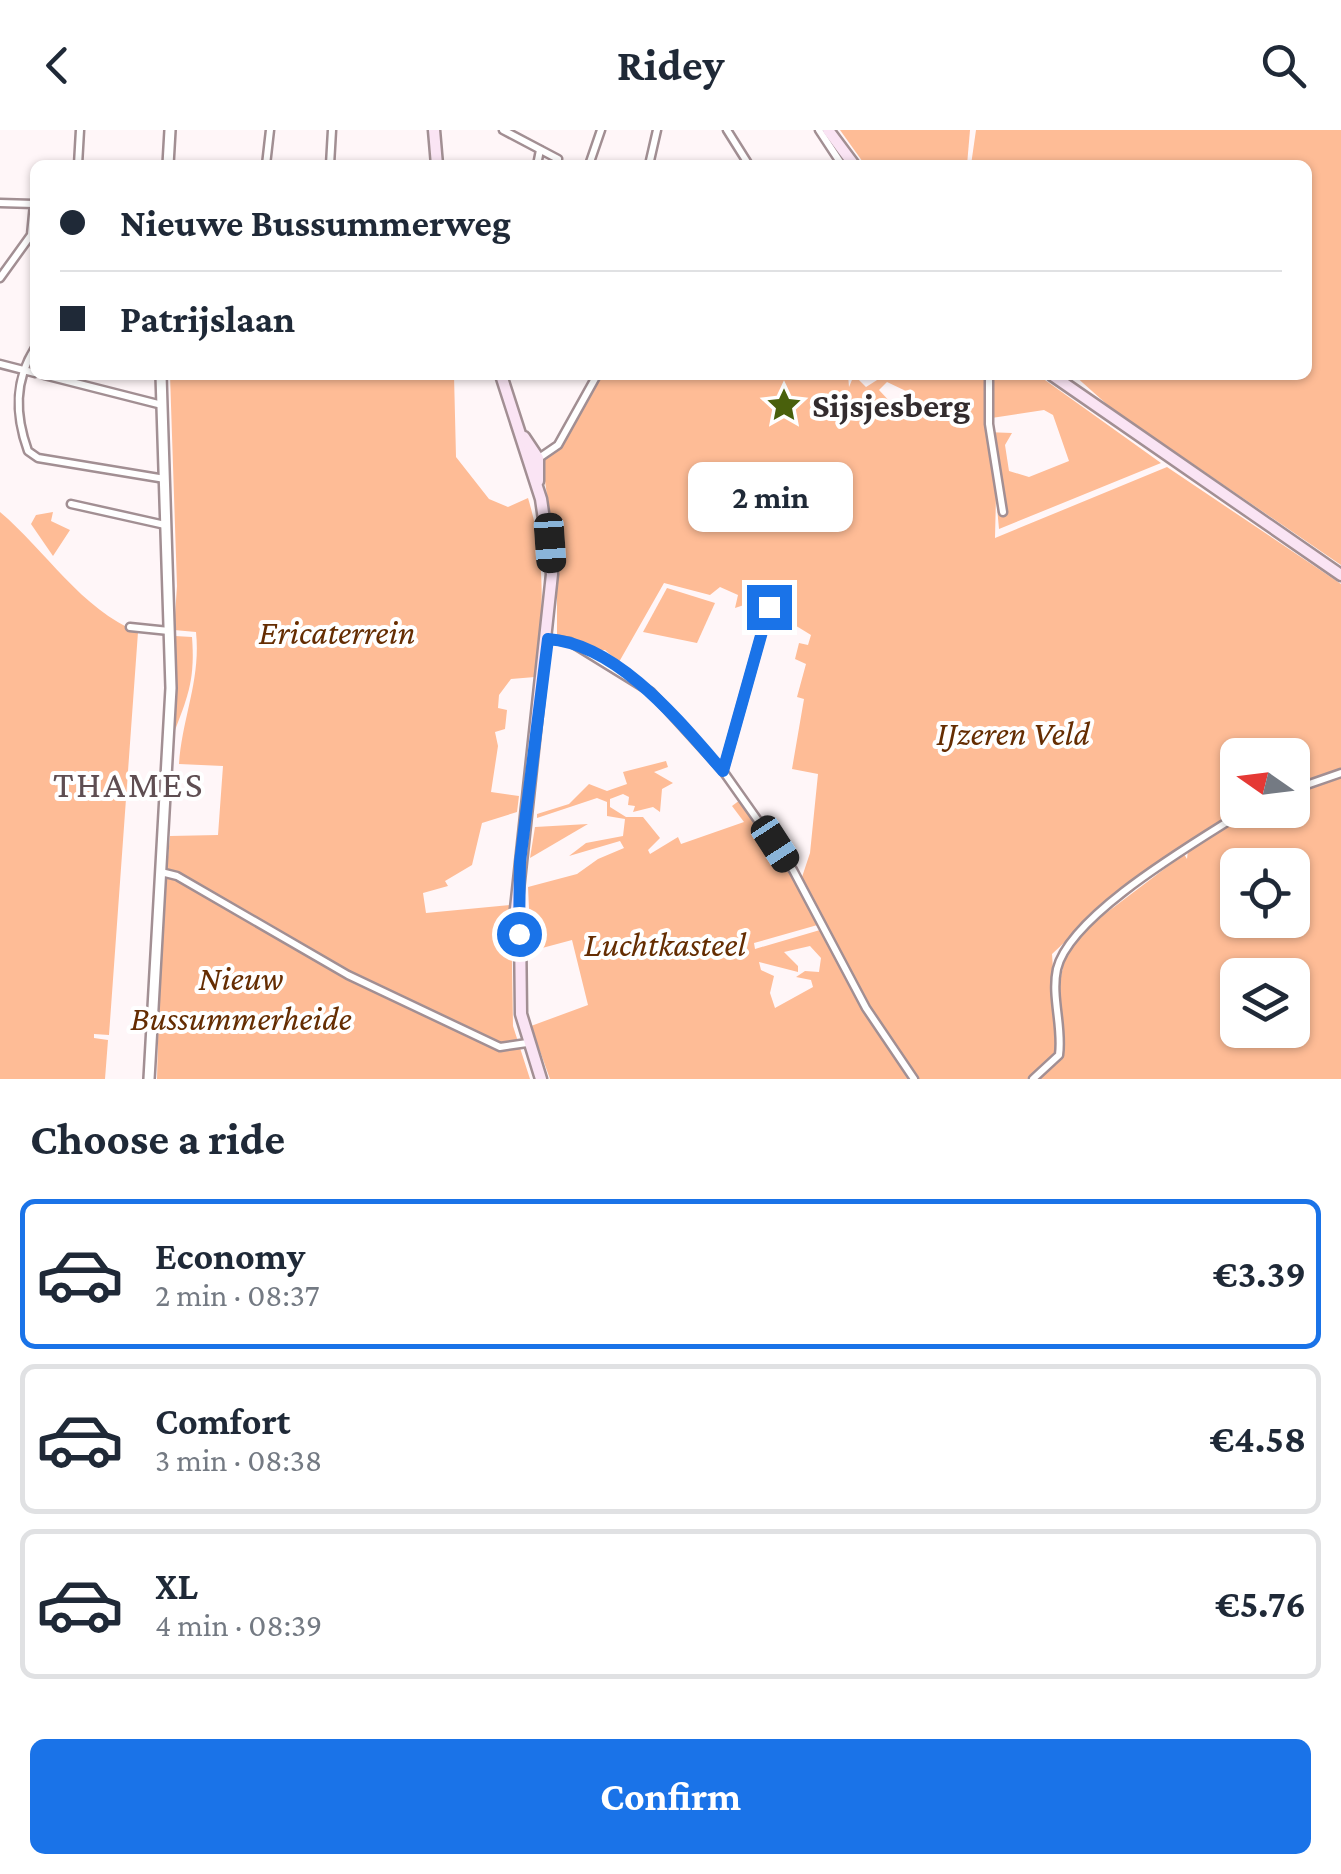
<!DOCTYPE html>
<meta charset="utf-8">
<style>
body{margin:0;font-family:"Crimson Pro",serif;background:#f2f2f3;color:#1f2937;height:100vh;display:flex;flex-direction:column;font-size:38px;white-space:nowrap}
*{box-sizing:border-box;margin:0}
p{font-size:32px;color:#747a83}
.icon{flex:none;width:55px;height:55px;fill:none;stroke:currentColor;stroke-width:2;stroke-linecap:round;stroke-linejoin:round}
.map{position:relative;height:949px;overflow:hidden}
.side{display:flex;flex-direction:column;background:#fff;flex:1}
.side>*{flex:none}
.top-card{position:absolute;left:30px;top:30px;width:1282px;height:220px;border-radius:15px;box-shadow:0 2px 8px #0004;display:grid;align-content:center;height:220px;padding:0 30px;background:#fff}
.needle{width:65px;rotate:284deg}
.fabs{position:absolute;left:1220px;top:608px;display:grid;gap:20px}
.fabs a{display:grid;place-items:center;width:90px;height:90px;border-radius:15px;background:#fff;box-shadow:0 2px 8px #0004;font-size:50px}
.end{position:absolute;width:45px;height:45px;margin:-22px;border:12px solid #1a73e8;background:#fff;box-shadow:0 0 0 5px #fff}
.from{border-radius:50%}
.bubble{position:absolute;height:70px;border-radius:15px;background:#fff;box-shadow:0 2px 8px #0004;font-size:32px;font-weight:700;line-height:70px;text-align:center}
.car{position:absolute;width:30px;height:60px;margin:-30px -15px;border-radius:12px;box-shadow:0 0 8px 2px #0007;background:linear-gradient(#222 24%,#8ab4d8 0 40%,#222 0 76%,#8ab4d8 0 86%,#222 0)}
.top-card b{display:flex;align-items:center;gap:35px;height:95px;font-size:38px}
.top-card b+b{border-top:2px solid #e0e1e3}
.top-card i{width:25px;height:25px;background:#1f2937}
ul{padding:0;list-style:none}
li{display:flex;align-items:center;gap:30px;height:150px;margin:0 20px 15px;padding:0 10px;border:5px solid #e0e1e3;border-radius:15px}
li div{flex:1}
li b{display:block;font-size:38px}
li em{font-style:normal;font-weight:700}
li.current{border-color:#1a73e8}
li>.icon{width:90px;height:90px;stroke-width:1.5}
h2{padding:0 30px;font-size:45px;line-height:120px}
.button{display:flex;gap:20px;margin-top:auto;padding:20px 30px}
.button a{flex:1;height:115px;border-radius:15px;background:#1a73e8;color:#fff;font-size:40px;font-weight:700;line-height:115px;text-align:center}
header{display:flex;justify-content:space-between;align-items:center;height:130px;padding:0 30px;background:#fff;font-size:45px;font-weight:700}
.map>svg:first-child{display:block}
</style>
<header><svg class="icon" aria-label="back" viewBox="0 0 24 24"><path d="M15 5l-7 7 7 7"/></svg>Ridey<svg class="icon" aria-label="search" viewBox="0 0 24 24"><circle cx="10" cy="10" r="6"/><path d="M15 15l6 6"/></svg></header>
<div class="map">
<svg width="1341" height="949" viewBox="0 0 1341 949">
<rect width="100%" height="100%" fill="#fff6f8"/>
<g fill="#febc96" fill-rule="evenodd">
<polygon points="840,0 970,0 967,35 865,35"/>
<polygon points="976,0 1341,0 1341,435 1111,278 1074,245 1308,245 1308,35 971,35"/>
<path d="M170 245H454L456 327 489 369 508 377 528 368C546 427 544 486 535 547L511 549 499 565 498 578 507 580 505 599 495 602 498 616 491 662 519 666 517 682 482 693 472 735 445 751 448 756 423 763 426 783 511 775 513 896 530 949H157L161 802 170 706 218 705 223 636 179 634C182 588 201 550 196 502L174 500 177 456Z"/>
<path d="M599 245H848L849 257 854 245 866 257 885 245H1038L1161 333 999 399 996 366 995 408 1167 337 1341 454V639L1293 655 1292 625H1238L1237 679 1097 782 1052 824 1058 912 1054 928 1027 949H916L867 877 801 750 810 723 818 644 792 639 804 569 797 567 806 534 795 529 799 513 808 515 811 505 793 494 797 481 778 470 774 476V469L748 465 747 474 735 478 738 465 720 457 710 465 664 453 619 532 605 520 594 521 557 506V436L542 330 562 314ZM887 252 908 262 905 272 893 275 879 260ZM1044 280 1053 285 1069 331 1029 347 1009 341 1005 315 1012 303 986 302 985 289Z"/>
<path d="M0 382C45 420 82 480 138 502L109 905 94 904V908L108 910 105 949H0Z"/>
<polygon points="53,382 51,391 70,400 53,426 31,394 36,385"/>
<polygon points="667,458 715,473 697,513 643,502"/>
<path d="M175 506 192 507C195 547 189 564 175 600Z"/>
<path d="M666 631 668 637 654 642 673 653 662 659 660 682 653 677 633 682 635 676 628 675 629 667 623 664 610 669V677L626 687H643L660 708 648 720 650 724 678 707 681 714 744 692 732 676 740 670 753 689 760 687 821 794 754 813 755 819 820 800 912 949H550L531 896 588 875 572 810 531 821 528 757 577 744 598 729 624 718 620 711 569 726 586 713 623 706 625 689 607 686V672L597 668 537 688V684L569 674 589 654 607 661 627 654 623 642ZM810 816 821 828 819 842 805 841 796 847 811 850 813 857 775 878 770 863 774 846 761 840 759 832 798 842V836L784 822Z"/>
<path d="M1341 646V949H1035L1057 934 1063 919 1059 856 1066 823 1085 799 1184 724 1187 729 1188 720 1246 680H1292L1293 664ZM1238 735H1292V790H1238ZM1238 845H1292V900H1238Z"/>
<polygon points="588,694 530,728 535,697"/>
</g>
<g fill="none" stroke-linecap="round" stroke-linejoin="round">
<defs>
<g id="minor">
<polyline points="503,0 558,29"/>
<polyline points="727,0 749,35"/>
<polyline points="819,0 842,35"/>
<polyline points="78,35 80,0"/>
<polyline points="266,35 270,0"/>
<polyline points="330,35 332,0"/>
<polyline points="537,35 540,20"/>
<polyline points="589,35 601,0"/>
<polyline points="649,35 657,0"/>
<polyline points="0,73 34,74"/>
<polyline points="0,148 31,105 34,74"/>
<path d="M35 218C14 251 15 285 28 321L38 328 165 349"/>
<polyline points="0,234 35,243"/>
<polyline points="44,245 162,275"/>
<polyline points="989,245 989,294 1003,382"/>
<polyline points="539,328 558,315 597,245"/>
<polyline points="71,374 165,395"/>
<polyline points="130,497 169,501"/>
<polyline points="548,509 570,512 651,562 723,641 793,740 866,878 914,949"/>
<polyline points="723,641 769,477"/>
<polyline points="1292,660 1341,643"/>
<polyline points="161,742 177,746 348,845 500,917 527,913"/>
<path d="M1033 949 1059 925C1063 897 1051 867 1057 839 1070 784 1198 711 1246 680"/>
</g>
<g id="tertiary">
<polyline points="168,35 170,0"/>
<polyline points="149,949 171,558 161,245"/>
</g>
<g id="secondary">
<polyline points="434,0 437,35"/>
<polyline points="828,0 854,35"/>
<polyline points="501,245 541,369 552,444 515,788 519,804"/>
<polyline points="1052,245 1341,445"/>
<polyline points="524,307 538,328 538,351"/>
<polyline points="520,798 521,884 541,949"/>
</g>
</defs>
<use href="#minor" stroke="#a28f93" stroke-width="11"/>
<use href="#tertiary" stroke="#a28f93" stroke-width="14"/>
<use href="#secondary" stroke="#a28f93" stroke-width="15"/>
<use href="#minor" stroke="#fff" stroke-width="6"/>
<use href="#tertiary" stroke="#fff" stroke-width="9"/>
<use href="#secondary" stroke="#fae4f4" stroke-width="10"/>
</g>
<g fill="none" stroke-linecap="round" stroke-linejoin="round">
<path stroke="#1a73e8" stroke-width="12" d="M519 804 520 732 548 509C618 514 680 592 723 641L769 477"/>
</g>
<defs>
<symbol id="sight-bare" viewBox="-9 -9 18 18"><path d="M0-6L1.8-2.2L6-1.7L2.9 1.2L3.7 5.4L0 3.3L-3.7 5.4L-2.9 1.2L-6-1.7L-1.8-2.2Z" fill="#49600c" stroke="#fff" stroke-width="2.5" paint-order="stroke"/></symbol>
</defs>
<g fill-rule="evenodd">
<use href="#sight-bare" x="759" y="250" width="50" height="50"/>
</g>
<g text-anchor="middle" stroke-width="8" stroke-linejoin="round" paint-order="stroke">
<g font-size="35" font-weight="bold" fill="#332c2e" stroke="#fff" text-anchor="start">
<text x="812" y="287">Sijsjesberg</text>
</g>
<g font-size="35" font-style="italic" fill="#652d02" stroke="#fff">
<text x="337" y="514">Ericaterrein</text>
<text x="1013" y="615">IJzeren Veld</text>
<text x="665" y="826">Luchtkasteel</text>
<text x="241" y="860">Nieuw<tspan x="241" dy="40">Bussummerheide</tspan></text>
</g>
<g font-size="38" letter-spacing="2.5" fill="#5f4e52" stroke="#fff">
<text x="129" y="667">THAMES</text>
</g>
</g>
</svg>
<div class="fabs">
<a><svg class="needle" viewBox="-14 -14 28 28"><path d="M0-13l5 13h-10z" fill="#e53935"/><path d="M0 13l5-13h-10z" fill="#747a83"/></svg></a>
<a><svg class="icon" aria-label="locate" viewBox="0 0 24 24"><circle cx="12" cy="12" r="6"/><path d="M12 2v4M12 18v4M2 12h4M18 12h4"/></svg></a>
<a><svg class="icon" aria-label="layers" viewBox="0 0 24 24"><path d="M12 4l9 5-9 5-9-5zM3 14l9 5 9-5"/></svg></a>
</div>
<i class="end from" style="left:519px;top:804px"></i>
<i class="end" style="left:769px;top:477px"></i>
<div class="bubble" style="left:688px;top:332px;width:165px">2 min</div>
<i class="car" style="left:550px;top:413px;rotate:176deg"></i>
<i class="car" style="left:775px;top:714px;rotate:147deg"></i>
<div class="top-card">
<b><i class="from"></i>Nieuwe Bussummerweg</b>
<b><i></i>Patrijslaan</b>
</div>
</div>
<section class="side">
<h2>Choose a ride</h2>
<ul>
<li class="current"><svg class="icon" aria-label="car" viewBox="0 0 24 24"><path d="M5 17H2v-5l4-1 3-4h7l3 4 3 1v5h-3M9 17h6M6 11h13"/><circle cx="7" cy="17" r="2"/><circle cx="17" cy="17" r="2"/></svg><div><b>Economy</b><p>2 min · 08:37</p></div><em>€3.39</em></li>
<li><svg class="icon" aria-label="car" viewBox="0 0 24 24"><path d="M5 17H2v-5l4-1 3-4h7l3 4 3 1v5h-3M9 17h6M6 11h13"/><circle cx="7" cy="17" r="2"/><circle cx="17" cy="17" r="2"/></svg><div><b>Comfort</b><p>3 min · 08:38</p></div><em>€4.58</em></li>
<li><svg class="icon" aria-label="car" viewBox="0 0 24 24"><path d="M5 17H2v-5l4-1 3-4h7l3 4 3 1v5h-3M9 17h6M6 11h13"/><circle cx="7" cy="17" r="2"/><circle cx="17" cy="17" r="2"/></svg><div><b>XL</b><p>4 min · 08:39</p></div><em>€5.76</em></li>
</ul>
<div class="button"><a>Confirm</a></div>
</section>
